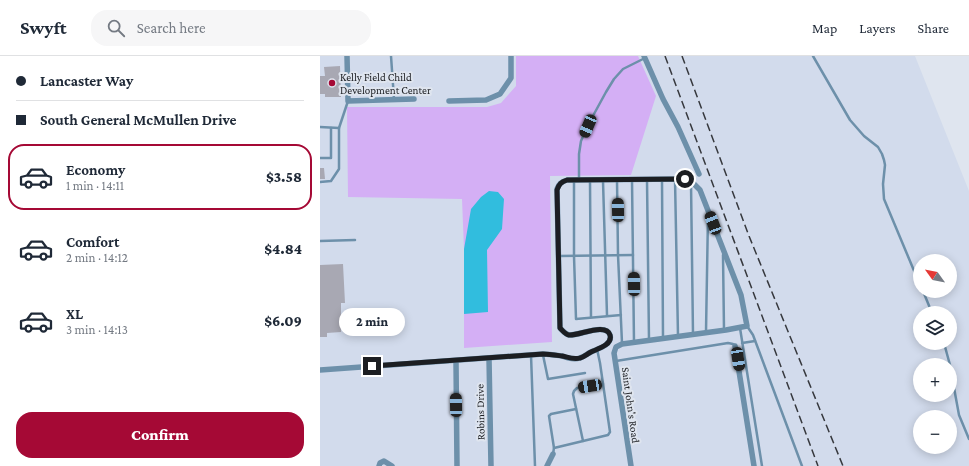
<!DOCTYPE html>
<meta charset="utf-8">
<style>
body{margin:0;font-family:"Crimson Pro",serif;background:#f6f6f7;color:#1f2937;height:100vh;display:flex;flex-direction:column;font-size:15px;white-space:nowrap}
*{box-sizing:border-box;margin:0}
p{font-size:13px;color:#747a83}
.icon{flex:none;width:22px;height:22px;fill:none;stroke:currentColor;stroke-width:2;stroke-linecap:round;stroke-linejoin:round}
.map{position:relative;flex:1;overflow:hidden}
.details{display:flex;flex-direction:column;background:#fff;width:320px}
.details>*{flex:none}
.hud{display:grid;align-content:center;height:88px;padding:0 16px;background:#fff}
.needle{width:26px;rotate:303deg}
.buttons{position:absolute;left:593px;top:198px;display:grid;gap:8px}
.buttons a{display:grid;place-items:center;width:44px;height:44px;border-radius:50%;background:#fff;box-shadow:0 2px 10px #0003;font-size:20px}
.end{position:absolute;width:18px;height:18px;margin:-9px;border:5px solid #1c1e22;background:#fff;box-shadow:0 0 0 2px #fff}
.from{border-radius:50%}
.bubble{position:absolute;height:28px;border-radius:14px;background:#fff;box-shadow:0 2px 10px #0003;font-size:13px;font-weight:800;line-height:28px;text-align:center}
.car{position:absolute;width:12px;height:24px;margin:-12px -6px;border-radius:5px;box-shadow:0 0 3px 1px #0007;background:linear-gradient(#222 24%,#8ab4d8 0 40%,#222 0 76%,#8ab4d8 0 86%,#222 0)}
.hud b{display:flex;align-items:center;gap:14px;height:38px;font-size:15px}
.hud b+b{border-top:1px solid #e0e1e3}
.hud i{width:10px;height:10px;background:#1f2937}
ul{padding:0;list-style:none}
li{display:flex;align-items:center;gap:12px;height:66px;margin:0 8px 6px;padding:0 8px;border:2px solid transparent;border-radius:16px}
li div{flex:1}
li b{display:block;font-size:15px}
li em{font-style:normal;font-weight:800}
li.current{border-color:#a50935}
li>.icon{width:36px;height:36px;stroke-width:1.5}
.primary-button{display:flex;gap:8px;margin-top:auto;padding:8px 16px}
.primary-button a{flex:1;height:46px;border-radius:16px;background:#a50935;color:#fff;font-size:16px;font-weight:800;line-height:46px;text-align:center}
header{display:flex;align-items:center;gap:24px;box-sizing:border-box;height:56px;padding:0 20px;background:#fff;border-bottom:1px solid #e0e1e3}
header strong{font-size:19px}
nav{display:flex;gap:22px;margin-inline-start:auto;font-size:14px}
.search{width:280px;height:36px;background:#f6f6f7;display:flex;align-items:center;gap:10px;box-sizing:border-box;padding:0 14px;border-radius:16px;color:#747a83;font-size:15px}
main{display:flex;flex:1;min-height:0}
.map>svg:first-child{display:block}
</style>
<header>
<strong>Swyft</strong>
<div class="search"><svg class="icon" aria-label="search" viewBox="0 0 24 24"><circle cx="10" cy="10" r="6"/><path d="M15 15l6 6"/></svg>Search here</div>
<nav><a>Map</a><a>Layers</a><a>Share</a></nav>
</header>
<main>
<section class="details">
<div class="hud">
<b><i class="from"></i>Lancaster Way</b>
<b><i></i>South General McMullen Drive</b>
</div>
<ul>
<li class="current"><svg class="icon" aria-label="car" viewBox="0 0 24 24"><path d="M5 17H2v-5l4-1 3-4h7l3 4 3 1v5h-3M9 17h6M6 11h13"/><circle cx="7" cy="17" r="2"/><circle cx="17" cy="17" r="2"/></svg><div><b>Economy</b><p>1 min · 14:11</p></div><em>$3.58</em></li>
<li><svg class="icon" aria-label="car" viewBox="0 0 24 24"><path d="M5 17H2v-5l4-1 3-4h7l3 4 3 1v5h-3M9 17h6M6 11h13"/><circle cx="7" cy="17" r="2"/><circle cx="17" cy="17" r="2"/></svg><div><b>Comfort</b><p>2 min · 14:12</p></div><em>$4.84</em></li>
<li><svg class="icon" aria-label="car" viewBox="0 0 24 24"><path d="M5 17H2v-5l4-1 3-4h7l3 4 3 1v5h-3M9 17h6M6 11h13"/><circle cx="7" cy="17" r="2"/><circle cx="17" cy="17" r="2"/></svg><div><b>XL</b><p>3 min · 14:13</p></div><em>$6.09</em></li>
</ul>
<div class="primary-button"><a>Confirm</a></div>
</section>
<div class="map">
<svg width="649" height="410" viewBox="0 0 649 410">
<rect width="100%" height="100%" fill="#dfe5ef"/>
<path fill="#d2dbec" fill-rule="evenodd" d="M0 0H595L649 135V410H0ZM600 205H630V235H600ZM600 257H630V287H600ZM600 309H630V339H600ZM600 361H630V391H600Z"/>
<polygon fill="#d4aff5" points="196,0 318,0 336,40 311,119 230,120 232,286 144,292 144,193 142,143 28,141 27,51 167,51 181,47 196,30"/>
<polygon fill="#31bdde" points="169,135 178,136 184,143 182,173 167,194 168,256 144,258 144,193 151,153 161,141"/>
<g fill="#a8a8b3">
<polygon points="20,10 21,41 5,41 5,38 0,38 0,20 5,20 4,11"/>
<polygon points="0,112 4,112 5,123 0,123"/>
<polygon points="23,208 25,247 21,247 21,276 7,277 7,281 0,281 0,209"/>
</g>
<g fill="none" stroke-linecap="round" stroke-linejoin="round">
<g stroke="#6d90aa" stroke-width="2.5">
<polyline points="71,0 74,43"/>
<polyline points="493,0 530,64 544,80 558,91 562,98 564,104 565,109 563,128 564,143 600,229"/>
<polyline points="0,71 19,72 28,45"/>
<polyline points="0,102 11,102 11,72"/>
<polyline points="355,123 358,280"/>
<polyline points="259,124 259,98 261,85 268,69 286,36 294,23 303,13 325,2"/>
<polyline points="297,124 298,199 302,287"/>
<polyline points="312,124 314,286"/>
<polyline points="327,124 329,284"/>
<polyline points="342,124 343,282"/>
<polyline points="254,125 254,200 256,263 301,259"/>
<polyline points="270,125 271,261"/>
<polyline points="283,125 287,259"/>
<polyline points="0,126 11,125 19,113 19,72"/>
<polyline points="371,127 373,278"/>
<polyline points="0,185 35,184"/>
<polyline points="403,199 404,274"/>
<polyline points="239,200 313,199"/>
<polyline points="603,235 612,257"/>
<polyline points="427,270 433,279 482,410"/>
<polyline points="420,272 442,410"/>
<polyline points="386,276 388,159"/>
<polyline points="422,287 435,285"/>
<polyline points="624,287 630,309"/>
<polyline points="211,299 215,410"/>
<polyline points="223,299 228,323 265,317"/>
<polyline points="296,305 408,287 413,288 415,289"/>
<polyline points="630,310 639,359 649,383"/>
<polyline points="263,385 253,338 254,335 257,332 283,328"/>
<polyline points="234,392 229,360 231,358 256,353"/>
<polyline points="233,398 234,392 288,379 290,376 280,307 277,293"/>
</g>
<g stroke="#6d90aa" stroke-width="5.5">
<polyline points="27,0 28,45 94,43"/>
<polyline points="324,0 343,43 358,71 379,118"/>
<polyline points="129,45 166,44 180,38 191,22 191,0"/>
<polyline points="415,290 434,410"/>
<polyline points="169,302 171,410"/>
<polyline points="136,305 137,410"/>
<path d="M0 314 223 298C229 298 235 299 242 300 247 302 254 304 260 302 264 301 267 298 271 296 277 293 293 289 290 279 286 266 259 280 249 279 245 278 243 275 240 272L237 133C239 128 241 126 247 124L365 123 374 128 380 134 421 239 427 270 406 274 302 288 296 291 294 297 311 410"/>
<polyline points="59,410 60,407 64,405 72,410"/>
<polyline points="227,410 233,398"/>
</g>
<g stroke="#36383d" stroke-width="1.5" stroke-dasharray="8 4" stroke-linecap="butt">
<polyline points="345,0 498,410"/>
<polyline points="362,0 429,180 523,410"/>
</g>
</g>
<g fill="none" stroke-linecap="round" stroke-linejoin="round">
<path stroke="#1c1e22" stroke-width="5" d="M52 310 223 298C229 298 235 299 242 300 247 301 254 304 260 302 264 301 267 298 271 296 277 293 293 289 290 279 286 266 259 280 249 279 245 278 243 275 240 272L237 134C239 128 241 126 247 124L365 123"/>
</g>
<circle fill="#a50935" stroke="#dfe5ef" stroke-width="1.5" cx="12" cy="27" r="4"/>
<g text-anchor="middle" stroke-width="4" stroke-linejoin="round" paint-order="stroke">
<g font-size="11" fill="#1c1e22" stroke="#dfe5ef" text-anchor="start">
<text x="20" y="25">Kelly Field Child<tspan x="20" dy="13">Development Center</tspan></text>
</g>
<g font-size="11" fill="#1c1e22" stroke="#dfe5ef">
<text transform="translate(311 349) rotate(82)" y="4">Saint John's Road</text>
<text transform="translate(160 356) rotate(-91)" y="4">Robins Drive</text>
</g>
</g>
</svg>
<div class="buttons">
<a><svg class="needle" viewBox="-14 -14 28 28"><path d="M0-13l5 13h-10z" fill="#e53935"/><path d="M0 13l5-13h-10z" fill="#747a83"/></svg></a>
<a><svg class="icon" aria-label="layers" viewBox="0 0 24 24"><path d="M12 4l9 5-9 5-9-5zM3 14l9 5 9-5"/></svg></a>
<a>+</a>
<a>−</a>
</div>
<i class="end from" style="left:365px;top:123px"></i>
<i class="end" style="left:52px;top:310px"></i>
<div class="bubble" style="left:19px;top:252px;width:66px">2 min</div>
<i class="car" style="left:268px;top:70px;rotate:203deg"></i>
<i class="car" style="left:298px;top:154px;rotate:359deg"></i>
<i class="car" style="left:393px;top:167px;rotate:339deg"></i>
<i class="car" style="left:314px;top:228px;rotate:359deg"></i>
<i class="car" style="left:418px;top:303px;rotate:171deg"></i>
<i class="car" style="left:270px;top:330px;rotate:261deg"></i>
<i class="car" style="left:136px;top:349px;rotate:359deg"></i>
</div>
</main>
